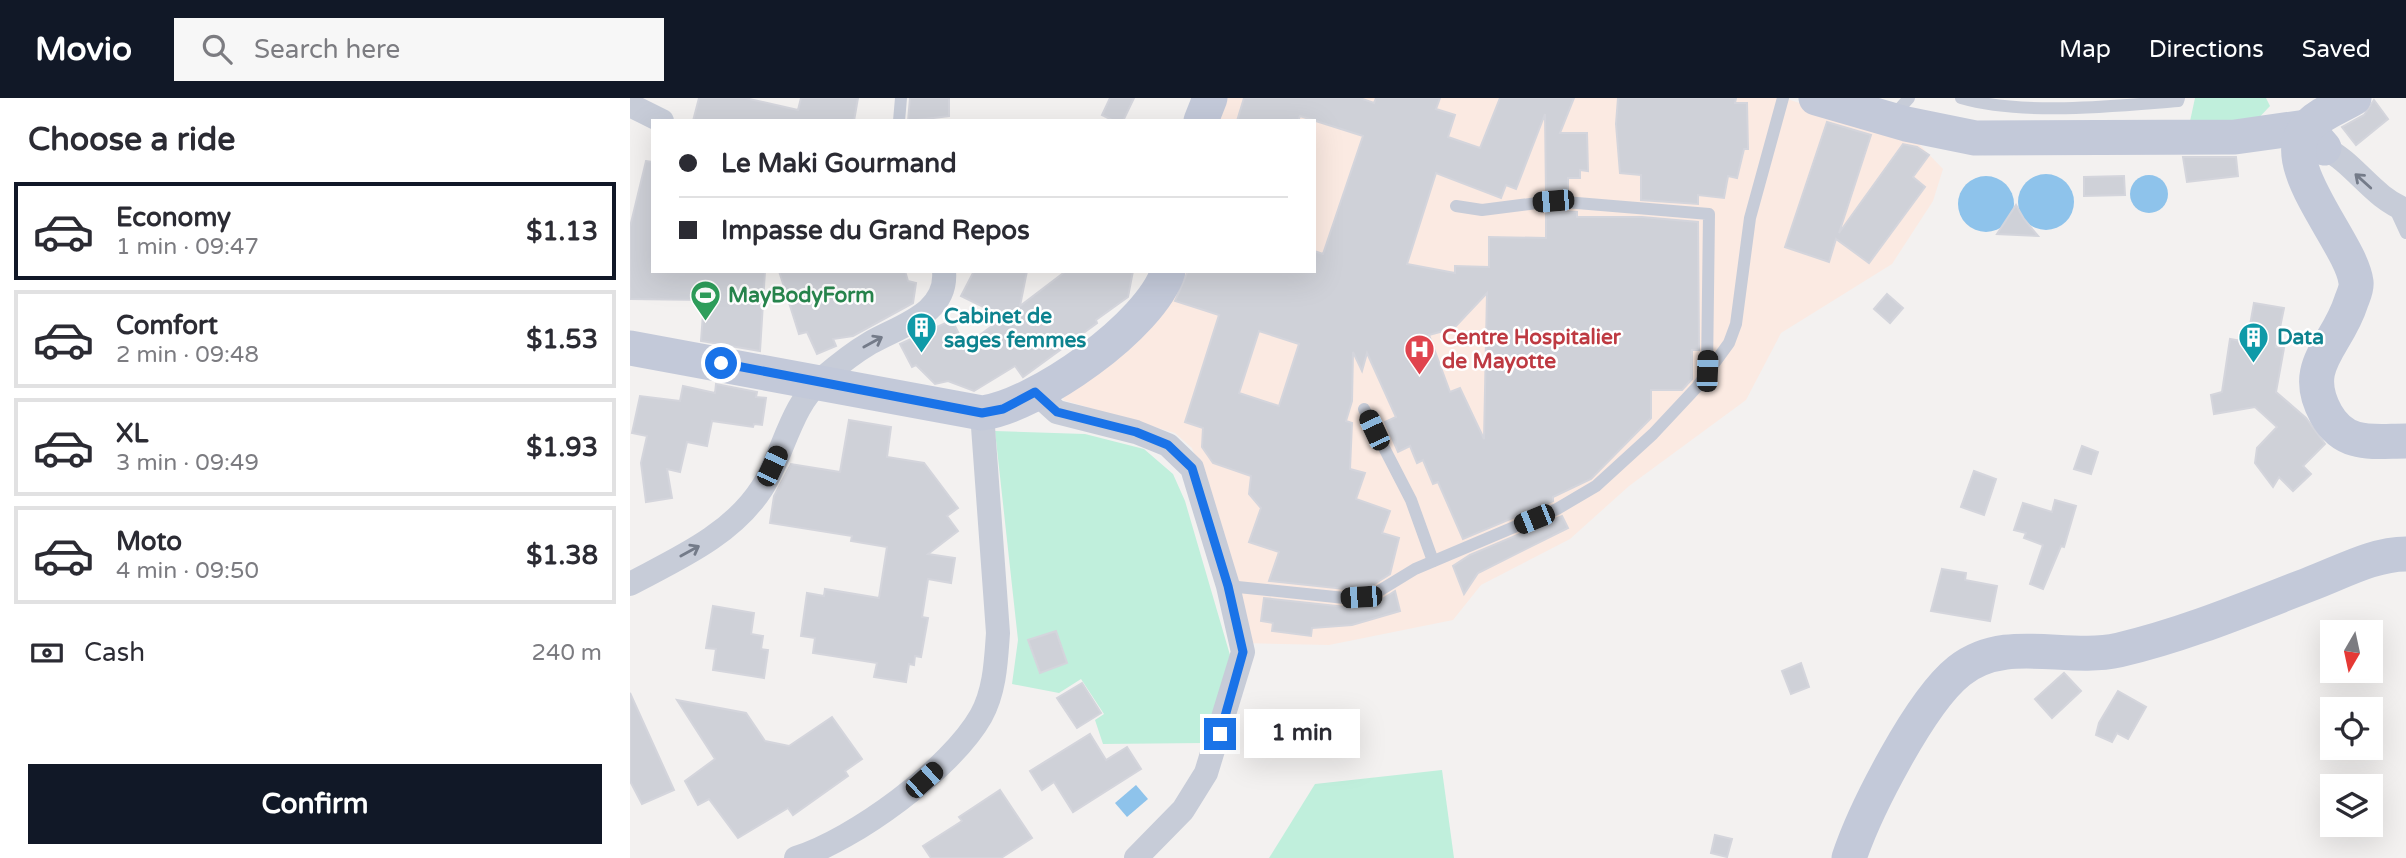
<!DOCTYPE html>
<meta charset="utf-8">
<style>
body{margin:0;font-family:"Varela Round",sans-serif;background:#f7f7f7;color:#2b2b33;height:100vh;display:flex;flex-direction:column;font-size:26px;white-space:nowrap}
*{box-sizing:border-box;margin:0}
p{font-size:23px;color:#7c7c81}
.icon{flex:none;width:38px;height:38px;fill:none;stroke:currentColor;stroke-width:2;stroke-linecap:round;stroke-linejoin:round}
.map{position:relative;flex:1;overflow:hidden}
.drawer{display:flex;flex-direction:column;background:#fff;width:630px}
.drawer>*{flex:none}
.guide{position:absolute;left:21px;top:21px;width:665px;height:154px;border-radius:0px;box-shadow:0 7px 28px #0002;display:grid;align-content:center;height:154px;padding:0 28px;background:#fff}
.needle{width:46px;rotate:189deg}
.fabs{position:absolute;left:1690px;top:522px;display:grid;gap:14px}
.fabs a{display:grid;place-items:center;width:63px;height:63px;border-radius:0px;background:#fff;box-shadow:0 7px 28px #0002;font-size:35px}
.end{position:absolute;width:32px;height:32px;margin:-16px;border:9px solid #1a73e8;background:#fff;box-shadow:0 0 0 4px #fff}
.from{border-radius:50%}
.bubble{position:absolute;height:49px;border-radius:0px;background:#fff;box-shadow:0 7px 28px #0002;font-size:23px;font-weight:700;line-height:49px;text-align:center}
.car{position:absolute;width:21px;height:42px;margin:-21px -10px;border-radius:9px;box-shadow:0 0 5px 2px #0007;background:linear-gradient(#222 24%,#8ab4d8 0 40%,#222 0 76%,#8ab4d8 0 86%,#222 0)}
.guide b{display:flex;align-items:center;gap:24px;height:66px;font-size:26px}
.guide b+b{border-top:2px solid #e1e1e2}
.guide i{width:18px;height:18px;background:#2b2b33}
ul{padding:0;list-style:none}
li{display:flex;align-items:center;gap:21px;height:98px;margin:0 14px 10px;padding:0 14px;border:4px solid #e1e1e2;border-radius:0px}
li div{flex:1}
li b{display:block;font-size:26px}
li em{font-style:normal;font-weight:700}
li.current{border-color:#111827}
li>.icon{width:63px;height:63px;stroke-width:1.5}
h2{padding:0 28px;font-size:32px;line-height:84px}
.pay{display:flex;align-items:center;gap:18px;height:77px;padding:0 28px;font-size:26px}
.pay p{margin-inline-start:auto}
.action{display:flex;gap:14px;margin-top:auto;padding:14px 28px}
.action a{flex:1;height:80px;border-radius:0px;background:#111827;color:#fff;font-size:28px;font-weight:700;line-height:80px;text-align:center}
header{display:flex;align-items:center;gap:42px;box-sizing:border-box;height:98px;padding:0 35px;background:#111827;color:#fff}
header strong{font-size:33px}
nav{display:flex;gap:38px;margin-inline-start:auto;font-size:24px}
.search{width:490px;height:63px;background:#f7f7f7;display:flex;align-items:center;gap:18px;box-sizing:border-box;padding:0 24px;border-radius:0px;color:#7c7c81;font-size:26px}
main{display:flex;flex:1;min-height:0}
.map>svg:first-child{display:block}
</style>
<header>
<strong>Movio</strong>
<div class="search"><svg class="icon" aria-label="search" viewBox="0 0 24 24"><circle cx="10" cy="10" r="6"/><path d="M15 15l6 6"/></svg>Search here</div>
<nav><a>Map</a><a>Directions</a><a>Saved</a></nav>
</header>
<main>
<section class="drawer">
<h2>Choose a ride</h2>
<ul>
<li class="current"><svg class="icon" aria-label="car" viewBox="0 0 24 24"><path d="M5 17H2v-5l4-1 3-4h7l3 4 3 1v5h-3M9 17h6M6 11h13"/><circle cx="7" cy="17" r="2"/><circle cx="17" cy="17" r="2"/></svg><div><b>Economy</b><p>1 min · 09:47</p></div><em>$1.13</em></li>
<li><svg class="icon" aria-label="car" viewBox="0 0 24 24"><path d="M5 17H2v-5l4-1 3-4h7l3 4 3 1v5h-3M9 17h6M6 11h13"/><circle cx="7" cy="17" r="2"/><circle cx="17" cy="17" r="2"/></svg><div><b>Comfort</b><p>2 min · 09:48</p></div><em>$1.53</em></li>
<li><svg class="icon" aria-label="car" viewBox="0 0 24 24"><path d="M5 17H2v-5l4-1 3-4h7l3 4 3 1v5h-3M9 17h6M6 11h13"/><circle cx="7" cy="17" r="2"/><circle cx="17" cy="17" r="2"/></svg><div><b>XL</b><p>3 min · 09:49</p></div><em>$1.93</em></li>
<li><svg class="icon" aria-label="car" viewBox="0 0 24 24"><path d="M5 17H2v-5l4-1 3-4h7l3 4 3 1v5h-3M9 17h6M6 11h13"/><circle cx="7" cy="17" r="2"/><circle cx="17" cy="17" r="2"/></svg><div><b>Moto</b><p>4 min · 09:50</p></div><em>$1.38</em></li>
</ul>
<div class="pay"><svg class="icon" aria-label="cash" viewBox="0 0 24 24"><path d="M3 7h18v10H3z"/><circle cx="12" cy="12" r="2"/></svg>Cash<p>240 m</p></div>
<div class="action"><a>Confirm</a></div>
</section>
<div class="map">
<svg width="1776" height="760" viewBox="0 0 1776 760">
<rect width="100%" height="100%" fill="#f3f1f0"/>
<polygon fill="#fbeae2" points="594,0 1154,0 1285,42 1313,71 1303,103 1262,166 1151,235 1116,302 999,388 940,441 851,487 823,522 699,547 613,545 570,370 562,350 545,335 433,302 436,290 546,173 684,173 684,23 585,23"/>
<g fill="#c0efdc">
<polygon points="1565,0 1636,0 1640,8 1621,28 1559,28"/>
<polygon points="365,333 455,336 514,351 543,376 555,403 600,557 574,645 473,646 465,622 474,616 451,581 429,595 382,586 388,542"/>
<polygon points="812,672 824,760 639,760 685,686"/>
</g>
<g fill="#8ec3eb">
<circle cx="1416" cy="104" r="28"/>
<circle cx="1519" cy="96" r="19"/>
<circle cx="1356" cy="106" r="28"/>
<polygon points="506,687 518,701 497,719 485,705"/>
</g>
<g fill="#cfd1d8" stroke="#d4d5dc" stroke-width="2" fill-rule="evenodd">
<polygon points="69,0 115,0 168,12 171,0 228,0 224,23 63,23"/>
<polygon points="280,0 319,0 319,18 278,23"/>
<polygon points="480,0 504,0 493,23 484,23 472,17"/>
<path d="M614 0H730L744 5 746 0H810L806 11 825 17 818 39 850 50 870 0H944L930 35H957L958 73 950 72V80H938V95H916L915 16 886 91 876 87 871 100 806 75 777 166 825 175V168L859 169V139L916 140V113L947 114V119H1012L1068 124 1069 252H1062V281L1052 292H1021V320L961 381 923 399V403L833 441 808 384 803 386 793 362 787 365 780 348 768 354 755 324 766 319 737 255 732 273 723 254 722 303 716 323 722 325 720 371 735 375 726 401 760 413 752 435 769 440 760 476 741 488 715 491 639 483 649 454 619 444 631 410 619 396 621 378 583 365 572 349 573 330 555 324 589 217 545 203 558 173H684V153L693 156 733 38 670 18 668 23H607ZM857 195 854 341 830 290 820 294 799 237 824 230ZM629 233 669 246 649 308 609 295Z"/>
<polygon points="988,0 1106,0 1105,5 1117,5 1118,51 1114,51 1107,80 1098,78 1094,100 1068,97 1068,106 1011,102 1011,77 990,75 986,26"/>
<polygon points="1744,2 1758,21 1726,47 1712,29 1734,17"/>
<polygon points="1197,24 1241,37 1209,135 1273,46 1287,49 1299,57 1283,79 1295,89 1239,165 1206,141 1199,164 1155,149"/>
<polygon points="1553,59 1606,59 1608,78 1557,84"/>
<polygon points="16,63 23,64 23,173 135,173 130,253 71,243 74,202 0,201 0,129"/>
<polygon points="1494,78 1495,97 1454,98 1454,79"/>
<polygon points="1386,107 1394,121 1408,138 1367,136"/>
<polygon points="149,173 275,173 278,183 286,185 283,205 223,238 203,241 206,248 187,256 177,234 169,236"/>
<polygon points="344,173 397,173 390,208 436,173 503,173 498,199 466,222 467,225 393,279 385,268 344,293 318,283 305,286 286,267 282,269 270,246 322,222 335,248 374,219 331,198"/>
<polygon points="1257,196 1273,210 1260,225 1244,211"/>
<polygon points="1624,205 1654,210 1646,249 1654,250 1646,294 1676,320 1695,346 1673,368 1681,376 1663,393 1649,379 1643,389 1625,365 1627,350 1647,329 1625,309 1584,316 1581,297 1592,294 1600,241 1617,244"/>
<polygon points="86,286 127,294 126,299 136,300 132,327 124,326 123,329 82,323 77,348 57,344 50,374 37,371 42,400 16,404 11,365 17,338 2,335 10,298 50,303 53,288 85,295"/>
<polygon points="219,322 261,329 257,359 294,365 328,410 317,418 328,433 298,456 325,460 321,485 298,481 292,519 298,520 291,559 285,558 284,567 279,566 276,584 244,579 247,565 183,555 185,540 171,538 177,495 194,498 195,491 249,500 257,449 221,443 222,438 140,425 144,398 161,366 210,374"/>
<polygon points="1452,348 1468,354 1461,376 1444,371"/>
<polygon points="1344,373 1366,381 1354,417 1331,409"/>
<polygon points="1425,402 1446,408 1434,449 1431,448 1413,491 1400,486 1413,447 1394,440 1396,435 1384,432 1393,405 1422,414"/>
<polygon points="932,418 938,430 848,475 834,496 823,468 840,457"/>
<polygon points="1312,471 1336,475 1335,482 1367,488 1360,523 1301,513"/>
<polygon points="765,493 770,513 722,527 682,530 681,538 642,533 643,525 631,523 634,500 716,509 746,505"/>
<polygon points="83,508 124,515 121,536 133,538 131,551 138,552 134,580 83,572 86,551 76,550"/>
<polygon points="426,533 437,565 410,575 398,542"/>
<polygon points="1171,565 1179,589 1161,596 1152,573"/>
<polygon points="1434,575 1451,593 1422,620 1405,601"/>
<polygon points="452,585 471,615 447,630 427,600"/>
<polygon points="1488,593 1516,609 1498,641 1487,635 1482,644 1466,637 1469,625"/>
<polygon points="0,595 44,692 12,706 0,683"/>
<polygon points="47,602 116,615 135,643 159,648 202,619 232,661 215,673 218,678 163,717 158,710 108,740 79,701 68,707 55,683 85,661"/>
<polygon points="460,636 476,662 497,649 511,671 443,714 424,684 412,692 400,673"/>
<polygon points="370,692 402,740 371,760 301,760 293,748 332,723 329,719"/>
<polygon points="1085,737 1102,741 1097,759 1081,755"/>
</g>
<g fill="none" stroke-linecap="round" stroke-linejoin="round">
<g stroke="#c7ccd8" stroke-width="12">
<path d="M1331 0C1393 18 1483 8 1548 3L1549 0"/>
<polyline points="1263,18 1279,0"/>
<polyline points="269,23 271,0"/>
<polyline points="826,108 852,112 923,103 1079,116 1077,273"/>
<polyline points="1764,109 1776,135"/>
<polyline points="734,311 781,402 803,463"/>
<polyline points="598,488 715,500 744,496 785,471 927,411 966,388 1023,336 1067,289 1099,245 1106,226 1120,120 1153,0"/>
</g>
<g stroke="#c7ccd8" stroke-width="24">
<polyline points="0,7 32,23"/>
<path d="M1694 50C1725 65 1742 99 1776 112"/>
<polyline points="405,294 427,314 506,334 538,347 562,370 598,488 613,554 576,675 553,712 506,760"/>
<path d="M0 486C47 461 102 437 132 390 154 355 160 308 193 280 208 267 223 255 240 245 269 228 318 216 314 173"/>
<path d="M166 760C224 742 321 671 351 618 365 593 366 563 368 535L352 315"/>
</g>
<g stroke="#c3c9d9" stroke-width="35">
<polyline points="1186,0 1276,26 1345,40 1605,39 1676,29 1694,50"/>
<path d="M1724 0C1709 9 1691 15 1678 28 1642 64 1721 144 1726 184 1727 191 1723 198 1721 204 1707 249 1669 267 1696 316 1715 350 1744 343 1776 343"/>
<polyline points="571,23 580,0"/>
<path d="M0 250 352 315C406 308 521 228 538 173"/>
<path d="M1219 760C1235 712 1290 604 1329 573 1376 536 1435 564 1489 552 1554 537 1618 510 1680 486 1710 475 1743 456 1776 456"/>
</g>
</g>
<defs><path id="oneway-shaft" d="M-6 0H5M1.5-3L5.5 0L1.5 3" fill="none" stroke-width="1.6" stroke-linecap="round" stroke-linejoin="round" transform="scale(1.75)"/></defs>
<g stroke="#747b89">
<use href="#oneway-shaft" transform="translate(1733 83) rotate(-138)"/>
<use href="#oneway-shaft" transform="translate(243 244) rotate(-29)"/>
<use href="#oneway-shaft" transform="translate(60 453) rotate(-29)"/>
</g>
<g fill="none" stroke-linecap="round" stroke-linejoin="round">
<polyline stroke="#1a73e8" stroke-width="9" points="91,265 352,315 373,311 405,294 427,314 506,334 538,347 562,370 598,488 613,554 590,636"/>
</g>
<defs>
<symbol id="stadium-pin" viewBox="-11 -11 22 30"><path d="M0 17L-7.5 6A9.5 9.5 0 1 1 7.5 6Z" fill="#2e9e5b" stroke="#fff"/><path d="M0-5a6.5 5 0 1 0 0 10a6.5 5 0 1 0 0-10ZM-3.5-1.8h7v3.6h-7Z" fill="#fff"/></symbol>
<symbol id="building-pin" viewBox="-11 -11 22 30"><path d="M0 17L-7.5 6A9.5 9.5 0 1 1 7.5 6Z" fill="#0f9aa8" stroke="#fff"/><path d="M-4-6H4V6H1V3H-1V6H-4ZM-2.5-4.3h1.7v1.8h-1.7ZM.8-4.3h1.7v1.8H.8ZM-2.5-1h1.7V.8h-1.7ZM.8-1h1.7V.8H.8Z" fill="#fff"/></symbol>
<symbol id="hospital-pin" viewBox="-11 -11 22 30"><path d="M0 17L-7.5 6A9.5 9.5 0 1 1 7.5 6Z" fill="#e0444e" stroke="#fff"/><path d="M-5-5h3v3.5h4V-5h3V5h-3V1.5h-4V5h-3Z" fill="#fff"/></symbol>
</defs>
<g fill-rule="evenodd">
<use href="#stadium-pin" x="58" y="180" width="35" height="47"/>
<use href="#building-pin" x="274" y="212" width="35" height="47"/>
<use href="#building-pin" x="1606" y="222" width="35" height="47"/>
<use href="#hospital-pin" x="772" y="234" width="35" height="47"/>
</g>
<g text-anchor="middle" stroke-width="5" stroke-linejoin="round" paint-order="stroke">
<g font-size="21" font-weight="bold" fill="#27864d" stroke="#fff" text-anchor="start">
<text x="98" y="204">MayBodyForm</text>
</g>
<g font-size="21" font-weight="bold" fill="#0d838f" stroke="#fff" text-anchor="start">
<text x="314" y="225">Cabinet de<tspan x="314" dy="24">sages femmes</tspan></text>
<text x="1647" y="246">Data</text>
</g>
<g font-size="21" font-weight="bold" fill="#be3a42" stroke="#fff" text-anchor="start">
<text x="812" y="246">Centre Hospitalier<tspan x="812" dy="24">de Mayotte</tspan></text>
</g>
</g>
</svg>
<div class="fabs">
<a><svg class="needle" viewBox="-14 -14 28 28"><path d="M0-13l5 13h-10z" fill="#e53935"/><path d="M0 13l5-13h-10z" fill="#7c7c81"/></svg></a>
<a><svg class="icon" aria-label="locate" viewBox="0 0 24 24"><circle cx="12" cy="12" r="6"/><path d="M12 2v4M12 18v4M2 12h4M18 12h4"/></svg></a>
<a><svg class="icon" aria-label="layers" viewBox="0 0 24 24"><path d="M12 4l9 5-9 5-9-5zM3 14l9 5 9-5"/></svg></a>
</div>
<i class="end from" style="left:91px;top:265px"></i>
<i class="end" style="left:590px;top:636px"></i>
<div class="bubble" style="left:614px;top:611px;width:116px">1 min</div>
<i class="car" style="left:923px;top:103px;rotate:265deg"></i>
<i class="car" style="left:1077px;top:273px;rotate:2deg"></i>
<i class="car" style="left:744px;top:332px;rotate:335deg"></i>
<i class="car" style="left:142px;top:368px;rotate:25deg"></i>
<i class="car" style="left:904px;top:421px;rotate:248deg"></i>
<i class="car" style="left:731px;top:499px;rotate:266deg"></i>
<i class="car" style="left:294px;top:682px;rotate:48deg"></i>
<div class="guide">
<b><i class="from"></i>Le Maki Gourmand</b>
<b><i></i>Impasse du Grand Repos</b>
</div>
</div>
</main>
